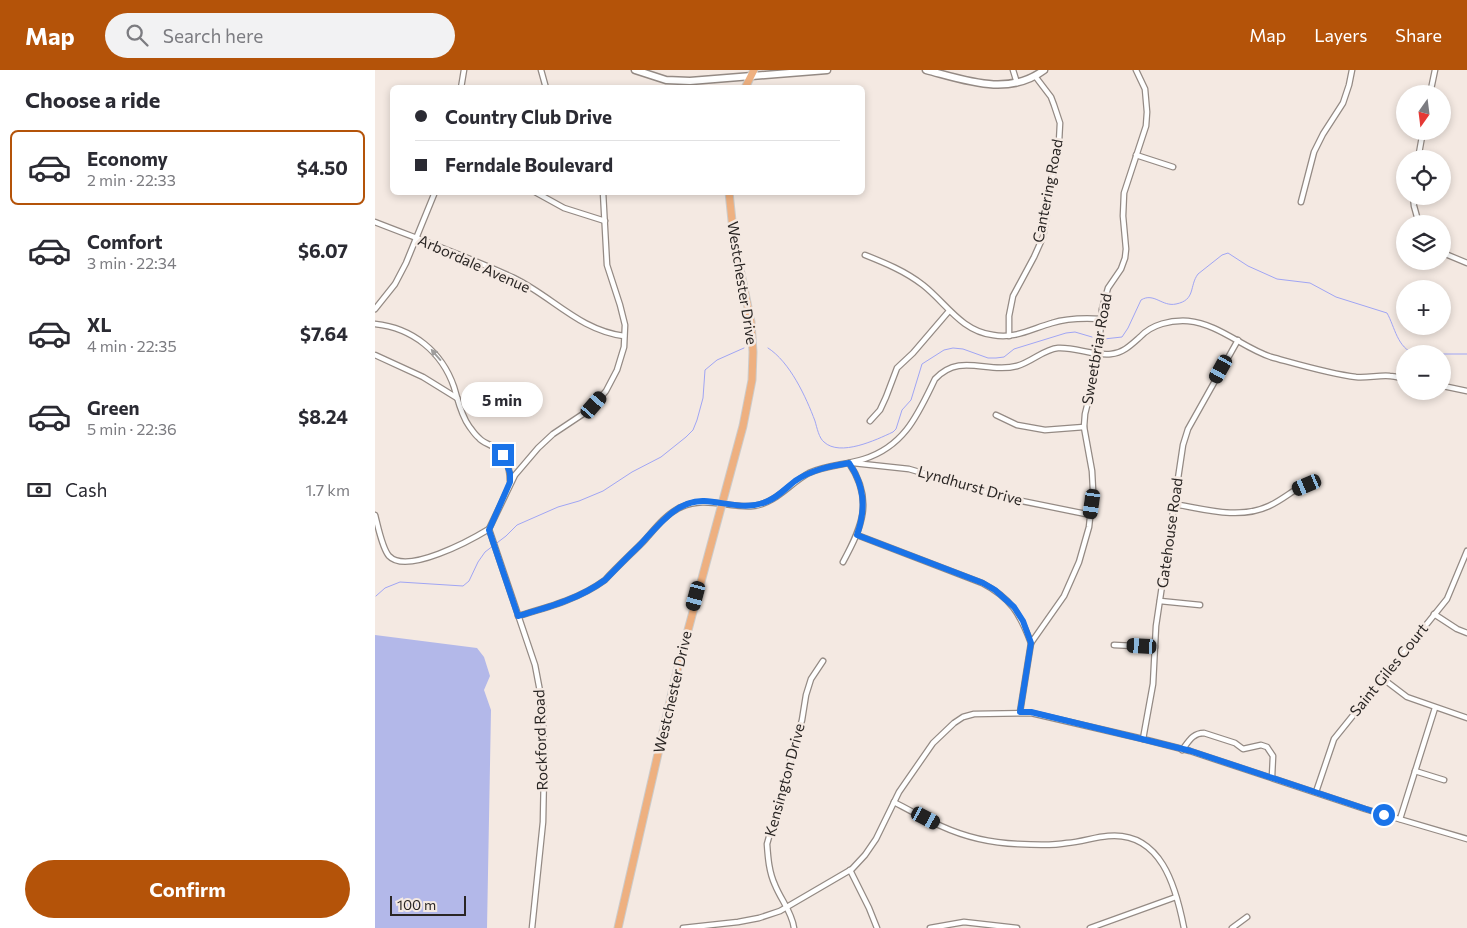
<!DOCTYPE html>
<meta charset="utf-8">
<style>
body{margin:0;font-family:Commissioner,sans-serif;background:#f2f2f3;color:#2b2b33;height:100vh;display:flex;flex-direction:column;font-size:19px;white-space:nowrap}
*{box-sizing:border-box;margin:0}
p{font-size:16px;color:#7c7c81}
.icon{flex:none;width:28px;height:28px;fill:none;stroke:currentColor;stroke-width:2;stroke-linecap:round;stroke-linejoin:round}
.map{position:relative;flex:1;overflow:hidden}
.details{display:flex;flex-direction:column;background:#fff;width:375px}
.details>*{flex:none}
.hud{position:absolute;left:15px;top:15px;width:475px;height:110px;border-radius:8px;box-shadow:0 2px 8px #0003;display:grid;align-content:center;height:110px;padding:0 25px;background:#fff}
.needle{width:32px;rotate:194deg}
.tools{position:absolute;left:1021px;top:15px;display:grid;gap:10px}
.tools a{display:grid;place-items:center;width:55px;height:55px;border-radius:50%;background:#fff;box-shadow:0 2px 8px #0003;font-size:25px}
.scale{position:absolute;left:15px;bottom:12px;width:76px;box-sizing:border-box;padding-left:5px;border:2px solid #2a2624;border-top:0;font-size:14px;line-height:18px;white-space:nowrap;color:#2a2624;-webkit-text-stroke:4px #f4e9e2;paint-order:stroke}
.end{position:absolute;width:22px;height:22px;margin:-11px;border:6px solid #1a73e8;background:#fff;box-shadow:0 0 0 2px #fff}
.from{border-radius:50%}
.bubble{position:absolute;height:35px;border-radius:18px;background:#fff;box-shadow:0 2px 8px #0003;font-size:16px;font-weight:700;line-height:35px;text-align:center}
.car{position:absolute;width:15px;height:30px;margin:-15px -8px;border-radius:6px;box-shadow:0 0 4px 1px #0007;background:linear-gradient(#222 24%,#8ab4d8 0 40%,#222 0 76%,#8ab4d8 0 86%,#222 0)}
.hud b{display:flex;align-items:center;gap:18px;height:48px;font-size:19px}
.hud b+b{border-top:1px solid #e1e1e2}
.hud i{width:12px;height:12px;background:#2b2b33}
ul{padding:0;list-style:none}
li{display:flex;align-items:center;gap:15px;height:75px;margin:0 10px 8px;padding:0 15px;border:2px solid transparent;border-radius:8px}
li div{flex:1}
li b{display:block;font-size:19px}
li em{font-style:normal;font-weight:700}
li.selected{border-color:#b45309}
li>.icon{width:45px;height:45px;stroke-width:1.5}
h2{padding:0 25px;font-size:22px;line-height:60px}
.pay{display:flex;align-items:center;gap:12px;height:55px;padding:0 25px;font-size:19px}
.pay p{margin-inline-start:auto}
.cta{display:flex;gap:10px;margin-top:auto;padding:10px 25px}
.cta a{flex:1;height:58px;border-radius:30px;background:#b45309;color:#fff;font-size:20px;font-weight:700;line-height:58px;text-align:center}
header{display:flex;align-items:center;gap:30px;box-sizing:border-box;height:70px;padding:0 25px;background:#b45309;color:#fff}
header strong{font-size:24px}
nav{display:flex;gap:28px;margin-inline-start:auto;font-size:18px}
.search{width:350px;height:45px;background:#f2f2f3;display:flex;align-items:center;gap:12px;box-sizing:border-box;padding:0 18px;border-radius:28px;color:#7c7c81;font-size:19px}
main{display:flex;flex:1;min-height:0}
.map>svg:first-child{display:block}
</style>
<header>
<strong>Map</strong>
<div class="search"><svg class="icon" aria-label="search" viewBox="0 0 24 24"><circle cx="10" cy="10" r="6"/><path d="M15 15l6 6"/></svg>Search here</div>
<nav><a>Map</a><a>Layers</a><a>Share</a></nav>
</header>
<main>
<section class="details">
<h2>Choose a ride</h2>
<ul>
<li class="selected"><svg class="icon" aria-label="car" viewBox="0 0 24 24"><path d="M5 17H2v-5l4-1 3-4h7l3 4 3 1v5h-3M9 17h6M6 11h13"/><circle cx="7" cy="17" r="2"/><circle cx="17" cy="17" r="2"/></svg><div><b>Economy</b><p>2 min · 22:33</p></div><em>$4.50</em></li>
<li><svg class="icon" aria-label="car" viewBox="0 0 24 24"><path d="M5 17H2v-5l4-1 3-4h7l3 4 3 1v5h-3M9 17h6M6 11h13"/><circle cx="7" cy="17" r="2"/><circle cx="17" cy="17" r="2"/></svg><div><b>Comfort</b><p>3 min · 22:34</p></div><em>$6.07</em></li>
<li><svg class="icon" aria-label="car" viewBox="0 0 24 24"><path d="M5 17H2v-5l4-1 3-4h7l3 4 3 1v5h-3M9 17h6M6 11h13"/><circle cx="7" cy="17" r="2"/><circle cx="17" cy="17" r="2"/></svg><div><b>XL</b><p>4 min · 22:35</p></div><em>$7.64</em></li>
<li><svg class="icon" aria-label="car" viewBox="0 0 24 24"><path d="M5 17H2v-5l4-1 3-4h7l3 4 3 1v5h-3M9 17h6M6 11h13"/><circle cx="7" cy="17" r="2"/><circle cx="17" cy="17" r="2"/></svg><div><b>Green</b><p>5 min · 22:36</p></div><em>$8.24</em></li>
</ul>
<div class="pay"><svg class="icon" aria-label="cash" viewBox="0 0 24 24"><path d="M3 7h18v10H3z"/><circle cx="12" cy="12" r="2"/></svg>Cash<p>1.7 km</p></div>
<div class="cta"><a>Confirm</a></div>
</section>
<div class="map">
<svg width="1092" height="858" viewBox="0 0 1092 858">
<rect width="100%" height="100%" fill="#f4e9e2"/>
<polygon fill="#b3b8e9" points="0,565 102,578 109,587 115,606 109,620 116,640 112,858 0,858"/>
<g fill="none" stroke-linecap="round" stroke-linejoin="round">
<g stroke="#a0a5f4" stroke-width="1">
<path d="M729 269 747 267 753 258 766 230C779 222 787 237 801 234 821 230 814 216 823 204L847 185 853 183 873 196 902 209 935 213 961 227 1012 243C1020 257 1022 278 1040 284"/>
<path d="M393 278C415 292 431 327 440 351 442 358 444 368 449 372 465 387 501 370 518 362L521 359 527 340 536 330 547 294 569 280 578 278 588 279 613 288H621L629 287 639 279 691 263 700 262 717 267"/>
<polyline points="1051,284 1062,284"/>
<polyline points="1065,284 1092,284"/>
<polyline points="1,526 10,518 25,512 88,516 94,511 103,492 110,482 131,466 142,455 183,437 204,431 228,421 257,402 286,387 311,367 318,360 322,350 328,328 330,300 342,290 369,278"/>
</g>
<defs>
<g id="street">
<polyline points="166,0 171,18"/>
<polyline points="638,0 642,13"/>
<polyline points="86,18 89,0"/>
<polyline points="1055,24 1060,0"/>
<polyline points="761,85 798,97"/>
<polyline points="1043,89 1048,61"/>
<polyline points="160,122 189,138 230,151"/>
<polyline points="1038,126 1039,136 1044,154"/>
<polyline points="926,132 939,82 948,64 968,33 974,15 977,0"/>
<path d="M0 152C46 170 94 187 139 208 178 227 204 260 249 266"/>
<polyline points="1068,183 1092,193"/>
<path d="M490 185C510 193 530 201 548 215 571 233 586 261 618 265 640 269 656 259 677 253 693 248 709 248 726 249"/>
<polyline points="0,239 20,214 31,193 60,122"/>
<path d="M0 254C38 258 67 282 79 317 83 330 86 345 94 356 97 360 100 365 104 368 108 373 115 374 120 378 131 386 135 398 135 411"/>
<polyline points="634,266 634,246 638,226 659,187 668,167 684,72 685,53 679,35 676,27 660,6"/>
<polyline points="0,285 48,307 82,328"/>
<polyline points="1068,316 1092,321"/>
<polyline points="621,345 642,355 670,360 709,357"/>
<polyline points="495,351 505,340 511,327 522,298 538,283 574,241"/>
<polyline points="478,393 534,399 632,428 716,445"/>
<path d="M799 434C829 439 864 450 894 436 903 432 911 426 920 420 927 416 934 414 941 411"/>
<path d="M0 445C3 456 7 478 14 486 32 505 96 470 114 459"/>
<path d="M482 465 607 513C636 528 645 544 656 573"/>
<path d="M468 492C487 457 499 430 474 393"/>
<polyline points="785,531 825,535"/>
<polyline points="1059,544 1082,559 1092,563"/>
<path d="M143 546C174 537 204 529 230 510 242 497 255 485 268 472 279 460 289 446 304 438 330 425 351 438 378 436 400 434 415 413 434 403 451 395 471 395 489 389 530 376 543 344 560 309 585 282 612 304 642 296 657 292 669 279 683 278 701 277 718 286 736 284 748 283 756 275 765 267 777 254 796 250 813 251 844 254 868 278 896 287 922 294 955 304 981 307 993 308 1004 305 1015 306 1020 306 1025 308 1030 309"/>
<polyline points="739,575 780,577"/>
<polyline points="1007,608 1032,627 1092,648"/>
<polyline points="645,642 656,573 689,526 704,492 714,457 718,420 717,401 709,357 710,344 723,291 727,239 733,218 746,199 750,188 751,179 748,146 749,123 771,56 772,42 770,19 761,0"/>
<polyline points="768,669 778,614 781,556 808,375 813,359 863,270"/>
<path d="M807 680C814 671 818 663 829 663L860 673 868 679 886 675 892 677 898 686 897 707"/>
<polyline points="1040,701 1069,710"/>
<polyline points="941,722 959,669 1072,529 1092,481"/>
<path d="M519 732C534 740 550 749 566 756 590 767 617 773 643 774 659 775 676 776 692 773 706 772 720 767 733 766 786 761 801 817 809 858"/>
<polyline points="1025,749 1060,638"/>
<polyline points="475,800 494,838 502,858"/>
<polyline points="157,858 168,752 169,701 168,637 160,595 114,459 140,405 163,378 178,364 211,342 219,335 231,321 242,300 249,277 250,255 245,235 232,195 228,122"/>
<polyline points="308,858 363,852 384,848 405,841 477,799 490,785 501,769 524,722 558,673 579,653 588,647 599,644 656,643 768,669 815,681 990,739 1092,769"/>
<path d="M419 858C417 842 406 830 400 815 394 802 393 788 392 774L427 650 431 625 436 609 448 591"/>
<polyline points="555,858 589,852 642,858"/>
<polyline points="715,858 801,827"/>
<polyline points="857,858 872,847"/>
</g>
<g id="secondary">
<polyline points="260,0 291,10 315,11 452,0"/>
<path d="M551 0C590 10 633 27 669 0"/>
</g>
<g id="primary">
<polyline points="370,18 379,0"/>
<polyline points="243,858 302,601 368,356 377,310 378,282 376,252 359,170 354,122"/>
</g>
</defs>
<use href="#street" stroke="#948a84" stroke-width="7"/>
<use href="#secondary" stroke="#948a84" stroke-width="9"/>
<use href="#primary" stroke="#cccbca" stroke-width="9"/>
<use href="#street" stroke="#fff" stroke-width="4.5"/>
<use href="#secondary" stroke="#fff" stroke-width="6"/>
<use href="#primary" stroke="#eeb080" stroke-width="7"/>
</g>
<defs><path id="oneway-solid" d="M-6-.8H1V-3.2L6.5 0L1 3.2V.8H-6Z" transform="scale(1.25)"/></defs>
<use fill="#9f9d9c" href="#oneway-solid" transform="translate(61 285) rotate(-131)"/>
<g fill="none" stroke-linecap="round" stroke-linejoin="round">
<path stroke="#1a73e8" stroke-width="6" d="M128 385 135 403V412L114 460 143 546C174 537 204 529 230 510 242 498 253 486 265 475 282 457 301 430 329 431 351 432 371 441 393 431 403 427 411 418 420 411 436 400 455 396 474 393 490 416 491 439 482 465L608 513 620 520 639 537 648 551 656 573 645 642H656L816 681 1009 745"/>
</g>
<g text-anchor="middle" stroke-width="5" stroke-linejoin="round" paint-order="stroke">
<g font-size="15" fill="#2a2624" stroke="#f4e9e2">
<text transform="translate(673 121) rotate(-79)" y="5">Cantering Road</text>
<text transform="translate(99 194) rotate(24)" y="5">Arbordale Avenue</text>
<text transform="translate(367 213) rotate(81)" y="5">Westchester Drive</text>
<text transform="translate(722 279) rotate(-80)" y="5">Sweetbriar Road</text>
<text transform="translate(595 416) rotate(16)" y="5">Lyndhurst Drive</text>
<text transform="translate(795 463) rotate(-82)" y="5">Gatehouse Road</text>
<text transform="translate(1014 600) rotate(-51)" y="5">Saint Giles Court</text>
<text transform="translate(298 622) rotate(-77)" y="5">Westchester Drive</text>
<text transform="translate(166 670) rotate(-92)" y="5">Rockford Road</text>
<text transform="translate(410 710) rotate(-75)" y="5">Kensington Drive</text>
</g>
</g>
</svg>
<div class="tools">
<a><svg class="needle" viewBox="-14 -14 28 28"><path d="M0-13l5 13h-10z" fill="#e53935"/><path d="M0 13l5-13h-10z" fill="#7c7c81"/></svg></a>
<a><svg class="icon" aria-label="locate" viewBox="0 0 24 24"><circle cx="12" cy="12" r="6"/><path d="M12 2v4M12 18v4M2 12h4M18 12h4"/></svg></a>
<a><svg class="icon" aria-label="layers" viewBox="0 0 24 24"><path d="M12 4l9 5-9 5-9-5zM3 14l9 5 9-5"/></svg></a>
<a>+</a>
<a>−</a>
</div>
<div class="scale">100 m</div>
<i class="end from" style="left:1009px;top:745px"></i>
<i class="end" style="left:128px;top:385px"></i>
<div class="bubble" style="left:86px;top:312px;width:82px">5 min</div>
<i class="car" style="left:846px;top:299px;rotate:209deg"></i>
<i class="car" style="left:219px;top:335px;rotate:41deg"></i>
<i class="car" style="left:932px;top:415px;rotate:247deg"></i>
<i class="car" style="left:717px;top:434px;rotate:188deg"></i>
<i class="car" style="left:321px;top:526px;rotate:195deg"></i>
<i class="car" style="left:767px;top:576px;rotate:273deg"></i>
<i class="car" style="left:551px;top:748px;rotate:118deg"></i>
<div class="hud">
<b><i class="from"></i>Country Club Drive</b>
<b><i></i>Ferndale Boulevard</b>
</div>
</div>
</main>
